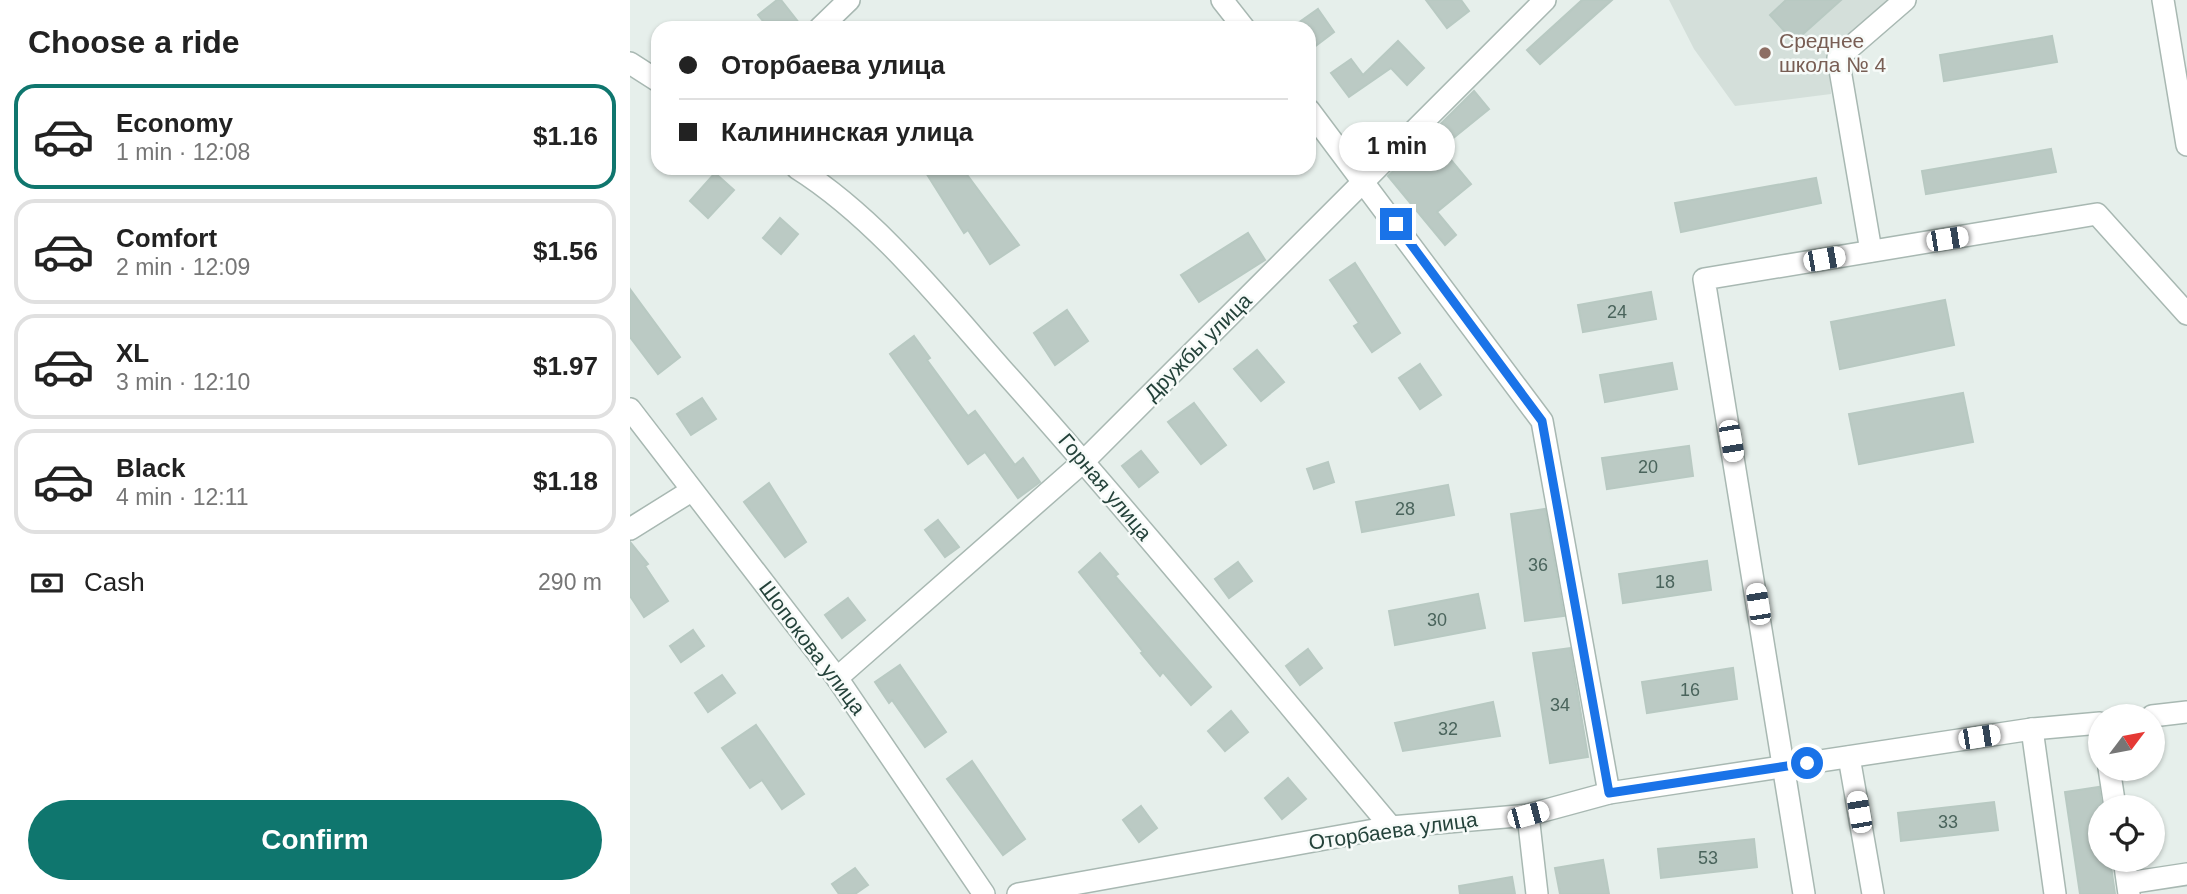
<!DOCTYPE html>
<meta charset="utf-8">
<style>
body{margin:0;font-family:Arial,sans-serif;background:#f6f6f6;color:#222;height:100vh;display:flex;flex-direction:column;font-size:26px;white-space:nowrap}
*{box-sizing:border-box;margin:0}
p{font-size:23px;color:#767676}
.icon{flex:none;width:38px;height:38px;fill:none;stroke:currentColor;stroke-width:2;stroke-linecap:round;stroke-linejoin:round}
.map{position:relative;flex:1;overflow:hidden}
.panel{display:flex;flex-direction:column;background:#fff;width:630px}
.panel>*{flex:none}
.banner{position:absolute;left:21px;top:21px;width:665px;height:154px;border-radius:21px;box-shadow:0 2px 5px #0004;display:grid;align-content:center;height:154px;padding:0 28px;background:#fff}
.needle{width:46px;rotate:58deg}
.buttons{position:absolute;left:1458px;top:704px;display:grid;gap:14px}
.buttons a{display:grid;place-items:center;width:77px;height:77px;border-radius:50%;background:#fff;box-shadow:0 2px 5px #0004;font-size:35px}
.end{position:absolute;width:32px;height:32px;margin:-16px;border:9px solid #1a73e8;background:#fff;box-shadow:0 0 0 4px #fff}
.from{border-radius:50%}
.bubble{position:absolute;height:49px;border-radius:24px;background:#fff;box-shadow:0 2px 5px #0004;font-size:23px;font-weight:700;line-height:49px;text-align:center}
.car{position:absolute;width:21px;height:42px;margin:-21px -10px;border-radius:9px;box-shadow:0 0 5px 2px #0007;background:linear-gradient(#fff 24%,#345 0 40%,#fff 0 76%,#345 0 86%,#fff 0)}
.banner b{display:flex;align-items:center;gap:24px;height:66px;font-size:26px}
.banner b+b{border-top:2px solid #e0e0e0}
.banner i{width:18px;height:18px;background:#222}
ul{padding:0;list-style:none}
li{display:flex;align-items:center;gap:21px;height:105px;margin:0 14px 10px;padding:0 14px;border:4px solid #e0e0e0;border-radius:21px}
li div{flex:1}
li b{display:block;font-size:26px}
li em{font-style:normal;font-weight:700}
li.active{border-color:#0f766e}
li>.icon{width:63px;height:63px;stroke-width:1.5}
h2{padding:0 28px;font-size:32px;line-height:84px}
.pay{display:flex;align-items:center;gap:18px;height:77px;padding:0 28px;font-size:26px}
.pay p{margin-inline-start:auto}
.action{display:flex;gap:14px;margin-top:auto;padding:14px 28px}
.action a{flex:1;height:80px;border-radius:42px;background:#0f766e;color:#fff;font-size:28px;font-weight:700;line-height:80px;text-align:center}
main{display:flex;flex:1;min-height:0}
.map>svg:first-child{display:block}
</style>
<main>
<section class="panel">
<h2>Choose a ride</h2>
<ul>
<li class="active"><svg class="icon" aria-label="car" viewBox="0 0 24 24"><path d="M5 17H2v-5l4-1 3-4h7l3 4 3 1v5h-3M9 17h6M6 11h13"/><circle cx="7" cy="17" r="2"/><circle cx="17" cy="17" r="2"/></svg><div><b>Economy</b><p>1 min · 12:08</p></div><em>$1.16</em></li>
<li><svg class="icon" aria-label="car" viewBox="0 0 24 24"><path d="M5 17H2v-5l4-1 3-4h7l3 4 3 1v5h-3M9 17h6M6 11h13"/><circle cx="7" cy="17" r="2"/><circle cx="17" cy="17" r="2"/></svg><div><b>Comfort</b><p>2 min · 12:09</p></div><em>$1.56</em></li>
<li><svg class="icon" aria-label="car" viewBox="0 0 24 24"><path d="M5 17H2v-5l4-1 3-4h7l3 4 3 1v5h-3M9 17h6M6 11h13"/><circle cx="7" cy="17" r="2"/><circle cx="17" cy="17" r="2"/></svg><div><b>XL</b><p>3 min · 12:10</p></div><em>$1.97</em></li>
<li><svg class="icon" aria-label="car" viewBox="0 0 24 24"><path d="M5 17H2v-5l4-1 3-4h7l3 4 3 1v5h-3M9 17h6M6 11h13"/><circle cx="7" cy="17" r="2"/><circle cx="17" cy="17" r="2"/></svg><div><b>Black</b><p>4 min · 12:11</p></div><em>$1.18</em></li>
</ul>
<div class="pay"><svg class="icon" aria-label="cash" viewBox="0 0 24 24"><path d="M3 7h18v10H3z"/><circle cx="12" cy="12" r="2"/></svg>Cash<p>290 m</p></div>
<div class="action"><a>Confirm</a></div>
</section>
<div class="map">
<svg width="1557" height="894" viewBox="0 0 1557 894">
<rect width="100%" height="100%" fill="#e6efeb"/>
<polygon fill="#d4dfda" points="1039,0 1282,0 1198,56 1201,94 1105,106 1064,49"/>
<g fill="#bbcac4" stroke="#b8c9c2" stroke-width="2">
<polygon points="147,0 151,0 173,28 139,28 128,15"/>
<polygon points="796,0 831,0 839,11 817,28"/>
<polygon points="952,0 982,0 910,64 897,50"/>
<polygon points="1156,0 1211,0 1164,42 1140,15"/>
<polygon points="688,9 704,32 679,51 679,28 661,28"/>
<polygon points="1422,36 1427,62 1314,81 1310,55"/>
<polygon points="768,41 794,68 777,85 761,68 719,97 701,73 721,59 733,75"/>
<polygon points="844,91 859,109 811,148 841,184 807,212 826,235 815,245 758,176"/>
<polygon points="1421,149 1426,172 1296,194 1292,171"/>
<polygon points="293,168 332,168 389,245 360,264 338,230 334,233"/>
<polygon points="85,173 104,190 78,218 60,201"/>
<polygon points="1186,178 1191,203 1051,232 1045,203"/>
<polygon points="150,218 168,234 151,254 133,238"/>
<polygon points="618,233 635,260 569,302 551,275"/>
<polygon points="725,263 770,333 742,352 724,326 729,323 700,280"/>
<polygon points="0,289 50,357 28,374 0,337"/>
<polygon points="1021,292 1026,319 953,332 948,305"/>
<polygon points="1315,300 1324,345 1210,369 1201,322"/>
<polygon points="437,310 458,341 425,365 404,333"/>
<polygon points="284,336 300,358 297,360 338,416 345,411 385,465 393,458 410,482 388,498 355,452 338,464 260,354"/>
<polygon points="627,350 654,382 631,401 604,369"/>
<polygon points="1042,363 1047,389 975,402 970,375"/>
<polygon points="790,364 811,395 790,409 769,378"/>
<polygon points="1333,393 1343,442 1229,464 1219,414"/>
<polygon points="72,398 86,419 61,435 47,414"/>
<polygon points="564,403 596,445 571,464 538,422"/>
<polygon points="1059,446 1063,476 977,489 972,458"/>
<polygon points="511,451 528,472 509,487 492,466"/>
<polygon points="698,462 704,482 684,489 677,469"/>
<polygon points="139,483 176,542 155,557 114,502"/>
<polygon points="818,485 824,515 732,532 726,502"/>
<polygon points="915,509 934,616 895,621 881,514"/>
<polygon points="308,520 329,547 315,557 295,530"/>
<polygon points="0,542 18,564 15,566 38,601 14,617 0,596"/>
<polygon points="470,553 488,574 485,576 581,687 561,705 533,672 530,676 511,653 513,652 449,572"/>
<polygon points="1077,561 1081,590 993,603 989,574"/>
<polygon points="608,562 622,581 599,598 585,579"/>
<polygon points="848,594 855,628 765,645 759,611"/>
<polygon points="218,598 235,620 212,638 195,615"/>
<polygon points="63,630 74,646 51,662 40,646"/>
<polygon points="940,648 958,757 920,763 903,653"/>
<polygon points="678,649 692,668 670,685 656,666"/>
<polygon points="270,665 316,732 295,747 262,700 259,703 245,682"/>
<polygon points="1103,668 1107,699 1017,713 1012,682"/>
<polygon points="92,675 105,693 78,712 65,693"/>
<polygon points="863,702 870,736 773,751 765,723"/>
<polygon points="601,711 618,732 595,751 578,731"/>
<polygon points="126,725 174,794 152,809 132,780 120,788 92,748"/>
<polygon points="342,761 395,839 373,855 317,779"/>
<polygon points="658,778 676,799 652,819 635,798"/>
<polygon points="1469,787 1472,807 1470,859 1480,859 1485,894 1450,894 1435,792"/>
<polygon points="1364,802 1368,830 1271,841 1268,813"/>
<polygon points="511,806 527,828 509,842 493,820"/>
<polygon points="1124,839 1127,867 1031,878 1028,849"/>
<polygon points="973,860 979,894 930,894 925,868"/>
<polygon points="225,868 238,885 225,894 209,894 202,884"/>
<polygon points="882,877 885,894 830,894 829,886"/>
</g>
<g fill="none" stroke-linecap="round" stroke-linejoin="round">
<defs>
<g id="minor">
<polyline points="592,0 614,28"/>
<polyline points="1533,0 1557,145"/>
<polyline points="190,28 219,0"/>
<polyline points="0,63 28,81"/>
<polyline points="679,110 912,421 979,793"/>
<path d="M167 168C248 219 314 304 377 375 509 523 634 676 761 827"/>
<polyline points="1241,251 1208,58 1275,0"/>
<polyline points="0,409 207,678 354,894"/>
<polyline points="0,529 61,491"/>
<polyline points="207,678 454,461 915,0"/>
<polyline points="1522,716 1557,712"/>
<polyline points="1402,729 1425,894"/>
<polyline points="1219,757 1243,894"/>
<polyline points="1479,768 1485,807"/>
<polyline points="898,815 907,894"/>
<polyline points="1494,859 1499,894"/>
<polyline points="1498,883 1557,874"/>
<polyline points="388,894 761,827 898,815 979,793 1402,729 1470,723"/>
<polyline points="1174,894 1074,279 1467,214 1557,314"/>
</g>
</defs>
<use href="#minor" stroke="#a8b8b2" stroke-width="24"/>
<use href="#minor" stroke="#fff" stroke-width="21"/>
</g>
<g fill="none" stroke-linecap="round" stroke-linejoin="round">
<polyline stroke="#1a73e8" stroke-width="9" points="766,224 912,421 979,793 1177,763"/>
</g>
<circle fill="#8d6e63" stroke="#f7fbf9" stroke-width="2.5" cx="1135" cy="53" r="7"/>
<g text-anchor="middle" stroke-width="5" stroke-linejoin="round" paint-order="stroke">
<g font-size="18" fill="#4a645c">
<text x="987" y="318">24</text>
<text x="1018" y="473">20</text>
<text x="775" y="515">28</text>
<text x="908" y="571">36</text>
<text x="1035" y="588">18</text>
<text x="807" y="626">30</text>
<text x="1060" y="696">16</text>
<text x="930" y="711">34</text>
<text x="818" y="735">32</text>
<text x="1318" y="828">33</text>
<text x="1078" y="864">53</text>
</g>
<g font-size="21" fill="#785e54" stroke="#f7fbf9" text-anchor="start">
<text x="1149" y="48">Среднее<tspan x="1149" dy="24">школа № 4</tspan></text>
</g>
<g font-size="21" fill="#24423a" stroke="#f7fbf9">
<text transform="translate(568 347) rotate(-45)" y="7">Дружбы улица</text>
<text transform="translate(475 487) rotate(50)" y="7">Горная улица</text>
<text transform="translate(182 648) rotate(53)" y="7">Шопокова улица</text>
<text transform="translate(763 831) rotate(-8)" y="7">Оторбаева улица</text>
</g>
</g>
</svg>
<div class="buttons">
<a><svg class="needle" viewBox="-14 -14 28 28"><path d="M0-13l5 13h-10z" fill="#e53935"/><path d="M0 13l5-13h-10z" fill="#767676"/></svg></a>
<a><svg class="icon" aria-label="locate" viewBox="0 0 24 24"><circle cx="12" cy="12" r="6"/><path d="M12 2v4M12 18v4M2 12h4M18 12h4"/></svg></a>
</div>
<i class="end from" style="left:1177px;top:763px"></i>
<i class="end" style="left:766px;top:224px"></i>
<div class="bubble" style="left:709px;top:122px;width:116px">1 min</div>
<i class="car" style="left:1317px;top:239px;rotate:81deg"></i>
<i class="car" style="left:1194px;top:259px;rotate:80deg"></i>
<i class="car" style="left:1101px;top:441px;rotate:170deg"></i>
<i class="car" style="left:1128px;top:604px;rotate:351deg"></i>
<i class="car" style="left:1349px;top:737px;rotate:81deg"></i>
<i class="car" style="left:1229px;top:812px;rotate:350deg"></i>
<i class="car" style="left:898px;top:815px;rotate:75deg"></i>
<div class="banner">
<b><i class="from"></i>Оторбаева улица</b>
<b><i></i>Калининская улица</b>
</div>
</div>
</main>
